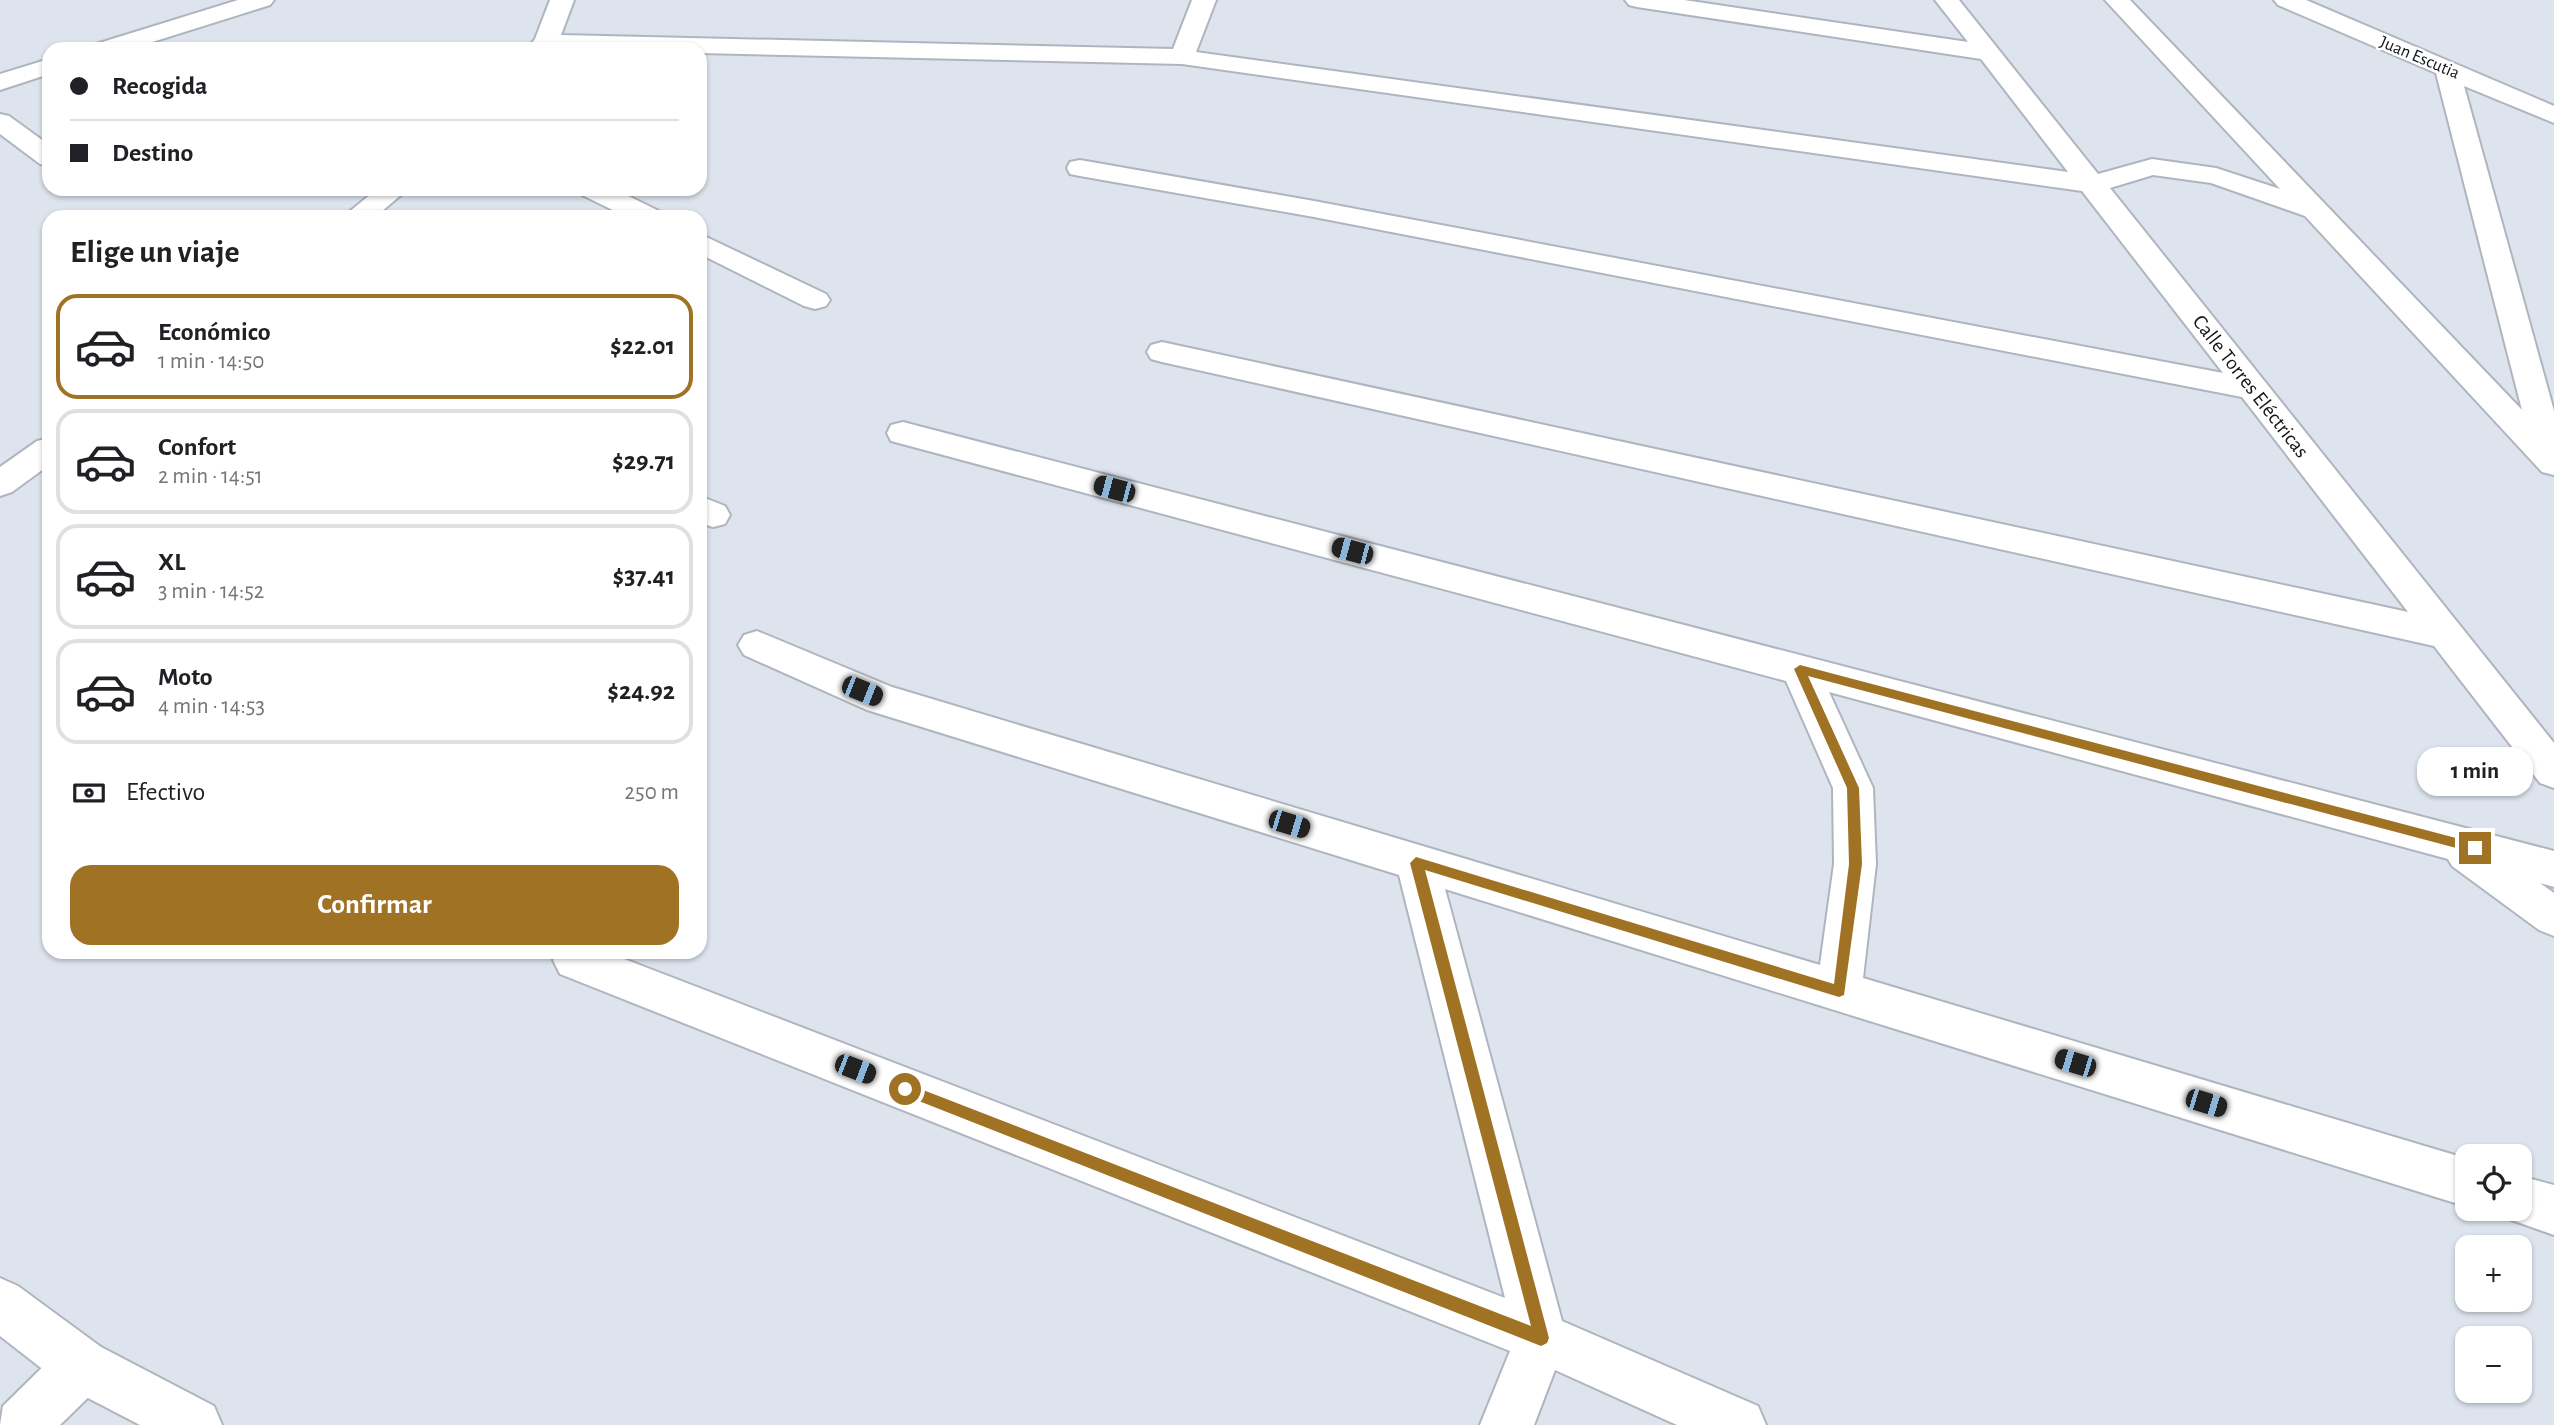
<!DOCTYPE html>
<html lang="es">
<meta charset="utf-8">
<style>
body{margin:0;font-family:"Alegreya Sans",sans-serif;background:#f6f6f6;color:#202124;height:100vh;display:flex;flex-direction:column;font-size:26px;white-space:nowrap}
*{box-sizing:border-box;margin:0}
p{font-size:23px;color:#757577}
.icon{flex:none;width:38px;height:38px;fill:none;stroke:currentColor;stroke-width:2;stroke-linecap:round;stroke-linejoin:round}
.map{position:relative;flex:1;overflow:hidden}
.details{position:absolute;left:42px;top:210px;width:665px;height:749px;display:flex;flex-direction:column;background:#fff;border-radius:21px;box-shadow:0 2px 5px #0004}
.details>*{flex:none}
.hud{position:absolute;left:42px;top:42px;width:665px;height:154px;border-radius:21px;box-shadow:0 2px 5px #0004;display:grid;align-content:center;height:154px;padding:0 28px;background:#fff}
.fabs{position:absolute;left:2455px;top:1144px;display:grid;gap:14px}
.fabs a{display:grid;place-items:center;width:77px;height:77px;border-radius:14px;background:#fff;box-shadow:0 2px 5px #0004;font-size:35px}
.end{position:absolute;width:32px;height:32px;margin:-16px;border:9px solid #a07224;background:#fff;box-shadow:0 0 0 4px #fff}
.from{border-radius:50%}
.bubble{position:absolute;height:49px;border-radius:21px;background:#fff;box-shadow:0 2px 5px #0004;font-size:23px;font-weight:600;line-height:49px;text-align:center}
.car{position:absolute;width:21px;height:42px;margin:-21px -10px;border-radius:9px;box-shadow:0 0 5px 2px #0007;background:linear-gradient(#222 24%,#8ab4d8 0 40%,#222 0 76%,#8ab4d8 0 86%,#222 0)}
.hud b{display:flex;align-items:center;gap:24px;height:66px;font-size:26px}
.hud b+b{border-top:2px solid #e0e0e0}
.hud i{width:18px;height:18px;background:#202124}
ul{padding:0;list-style:none}
li{display:flex;align-items:center;gap:21px;height:105px;margin:0 14px 10px;padding:0 14px;border:4px solid #e0e0e0;border-radius:21px}
li div{flex:1}
li b{display:block;font-size:26px}
li em{font-style:normal;font-weight:600}
li.current{border-color:#a07224}
li>.icon{width:63px;height:63px;stroke-width:1.5}
h2{padding:0 28px;font-size:32px;line-height:84px}
.pay{display:flex;align-items:center;gap:18px;height:77px;padding:0 28px;font-size:26px}
.pay p{margin-inline-start:auto}
.primary-button{display:flex;gap:14px;margin-top:auto;padding:14px 28px}
.primary-button a{flex:1;height:80px;border-radius:21px;background:#a07224;color:#fff;font-size:28px;font-weight:600;line-height:80px;text-align:center}
.map>svg:first-child{display:block}
</style>
<div class="map">
<svg width="2554" height="1425" viewBox="0 0 2554 1425">
<rect width="100%" height="100%" fill="#dde4ee"/>
<g fill="none" stroke-linecap="round" stroke-linejoin="round">
<defs>
<g id="minor">
<polygon points="238,0 274,0 270,5 130,49 93,49 96,44"/>
<polygon points="550,0 574,0 561,35 1173,49 1192,0 1216,0 1196,52 2068,172 1981,59 1637,7 1629,5 1625,0 1684,0 1968,42 1935,0 1959,0 2098,174 2152,159 2216,168 2280,189 2105,0 2130,0 2522,410 2436,73 2278,5 2274,0 2306,0 2554,106 2554,123 2464,86 2554,411 2554,475 2542,472 2305,216 2211,183 2153,175 2110,188 2554,743 2554,788 2540,783 2434,646 1162,362 1151,359 1147,352 1151,345 1162,342 2408,612 2242,397 1314,217 1080,176 1070,174 1067,168 1070,162 1080,160 1314,201 2223,373 2082,191 1182,64 700,53 700,49 527,49 535,39"/>
<polygon points="49,59 49,74 0,90 0,74"/>
<polygon points="0,114 9,116 49,145 49,166 40,164 0,134"/>
<polygon points="377,189 408,189 375,217 343,217"/>
<polygon points="578,189 614,189 659,211 663,217 627,217 582,195"/>
<polygon points="700,234 826,294 830,300 826,306 815,309 804,306 700,254"/>
<polygon points="903,422 2554,851 2554,887 2540,883 2554,893 2554,936 2539,930 2452,866 2448,859 1829,692 1873,788 1876,864 1863,978 2468,1159 2468,1207 1445,889 1562,1321 1758,1406 1766,1425 1677,1425 1555,1370 1534,1425 1480,1425 1510,1351 560,974 553,960 557,952 606,952 1505,1298 1399,875 867,710 744,655 738,645 744,635 757,631 892,687 1820,965 1834,864 1833,788 1786,681 891,441 887,433 891,425"/>
<polygon points="49,438 49,465 12,492 0,496 0,467 37,441"/>
<polygon points="700,496 725,506 730,515 725,524 713,527 700,523"/>
<polygon points="2520,1176 2554,1185 2554,1235 2503,1217 2499,1209 2520,1209"/>
<polygon points="82,1340 101,1347 108,1366 101,1385 60,1425 0,1425 3,1406 63,1347"/>
</g>
<polygon id="secondary" points="0,1278 18,1286 101,1347 214,1406 222,1425 140,1425 63,1385 0,1336"/>
</defs>
<use href="#minor" stroke="#afb5bf" stroke-width="4"/>
<use href="#secondary" stroke="#afb5bf" stroke-width="4"/>
<use href="#minor" fill="#fff" fill-rule="evenodd"/>
<use href="#secondary" fill="#fff" fill-rule="evenodd"/>
</g>
<polygon fill="#a07224" points="1800,665 2475,843 2481,848 2475,853 1808,676 1859,788 1862,864 1844,995 1839,997 1425,870 1549,1338 1547,1343 1541,1346 901,1094 899,1089 905,1083 1531,1326 1410,863 1416,857 1834,984 1849,864 1847,788 1794,669"/>
<g text-anchor="middle" stroke-width="5" stroke-linejoin="round" paint-order="stroke">
<g font-size="18" fill="#121417" stroke="#fff">
<text transform="translate(2420 57) rotate(23)" y="6">Juan Escutia</text>
</g>
<g font-size="21" fill="#121417" stroke="#fff">
<text transform="translate(2251 386) rotate(52)" y="7">Calle Torres Eléctricas</text>
</g>
</g>
</svg>
<div class="fabs">
<a><svg class="icon" aria-label="locate" viewBox="0 0 24 24"><circle cx="12" cy="12" r="6"/><path d="M12 2v4M12 18v4M2 12h4M18 12h4"/></svg></a>
<a>+</a>
<a>−</a>
</div>
<i class="end from" style="left:905px;top:1089px"></i>
<i class="end" style="left:2475px;top:848px"></i>
<div class="bubble" style="left:2417px;top:747px;width:116px">1 min</div>
<i class="car" style="left:1114px;top:489px;rotate:285deg"></i>
<i class="car" style="left:1352px;top:551px;rotate:285deg"></i>
<i class="car" style="left:862px;top:691px;rotate:112deg"></i>
<i class="car" style="left:1289px;top:824px;rotate:107deg"></i>
<i class="car" style="left:2075px;top:1063px;rotate:287deg"></i>
<i class="car" style="left:855px;top:1069px;rotate:111deg"></i>
<i class="car" style="left:2206px;top:1103px;rotate:107deg"></i>
<div class="hud">
<b><i class="from"></i>Recogida</b>
<b><i></i>Destino</b>
</div>
<section class="details">
<h2>Elige un viaje</h2>
<ul>
<li class="current"><svg class="icon" aria-label="car" viewBox="0 0 24 24"><path d="M5 17H2v-5l4-1 3-4h7l3 4 3 1v5h-3M9 17h6M6 11h13"/><circle cx="7" cy="17" r="2"/><circle cx="17" cy="17" r="2"/></svg><div><b>Económico</b><p>1 min · 14:50</p></div><em>$22.01</em></li>
<li><svg class="icon" aria-label="car" viewBox="0 0 24 24"><path d="M5 17H2v-5l4-1 3-4h7l3 4 3 1v5h-3M9 17h6M6 11h13"/><circle cx="7" cy="17" r="2"/><circle cx="17" cy="17" r="2"/></svg><div><b>Confort</b><p>2 min · 14:51</p></div><em>$29.71</em></li>
<li><svg class="icon" aria-label="car" viewBox="0 0 24 24"><path d="M5 17H2v-5l4-1 3-4h7l3 4 3 1v5h-3M9 17h6M6 11h13"/><circle cx="7" cy="17" r="2"/><circle cx="17" cy="17" r="2"/></svg><div><b>XL</b><p>3 min · 14:52</p></div><em>$37.41</em></li>
<li><svg class="icon" aria-label="car" viewBox="0 0 24 24"><path d="M5 17H2v-5l4-1 3-4h7l3 4 3 1v5h-3M9 17h6M6 11h13"/><circle cx="7" cy="17" r="2"/><circle cx="17" cy="17" r="2"/></svg><div><b>Moto</b><p>4 min · 14:53</p></div><em>$24.92</em></li>
</ul>
<div class="pay"><svg class="icon" aria-label="cash" viewBox="0 0 24 24"><path d="M3 7h18v10H3z"/><circle cx="12" cy="12" r="2"/></svg>Efectivo<p>250 m</p></div>
<div class="primary-button"><a>Confirmar</a></div>
</section>
</div>
